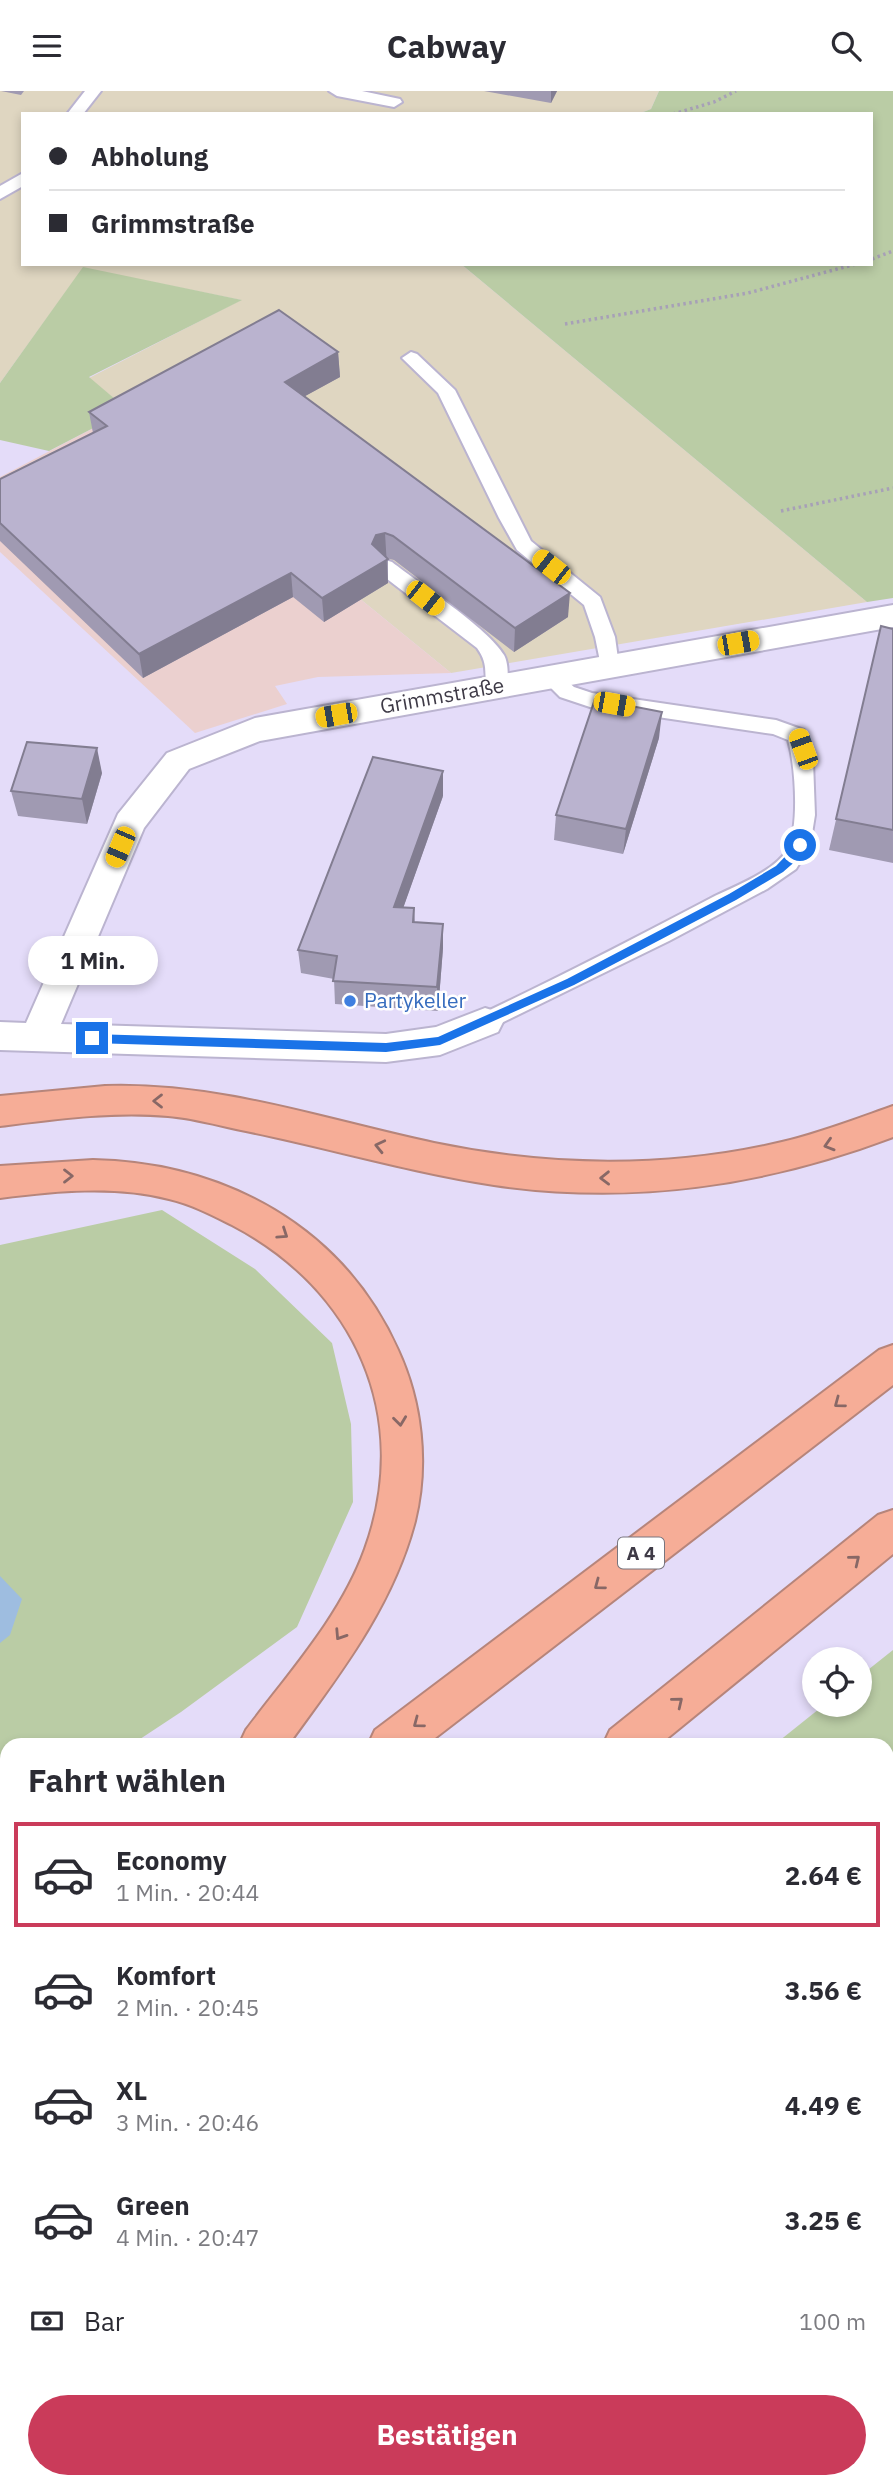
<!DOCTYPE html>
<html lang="de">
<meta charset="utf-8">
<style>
body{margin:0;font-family:"IBM Plex Sans",sans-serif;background:#f2f2f3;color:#2b2b33;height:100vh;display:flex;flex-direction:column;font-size:26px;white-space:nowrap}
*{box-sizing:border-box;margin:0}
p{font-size:23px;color:#7c7c81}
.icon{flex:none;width:38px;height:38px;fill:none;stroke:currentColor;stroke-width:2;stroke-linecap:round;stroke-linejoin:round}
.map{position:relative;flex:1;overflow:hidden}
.panel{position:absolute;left:0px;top:1647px;width:894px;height:751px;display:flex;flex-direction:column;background:#fff;border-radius:21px 21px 0 0;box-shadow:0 4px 10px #0003}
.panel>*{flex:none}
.top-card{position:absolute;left:21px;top:21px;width:852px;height:154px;border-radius:0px;box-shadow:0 4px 10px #0003;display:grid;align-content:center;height:154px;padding:0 28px;background:#fff}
.fabs{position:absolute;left:802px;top:1556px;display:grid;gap:14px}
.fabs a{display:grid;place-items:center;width:70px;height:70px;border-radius:50%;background:#fff;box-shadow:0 4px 10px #0003;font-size:35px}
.end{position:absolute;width:32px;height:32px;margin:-16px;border:9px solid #1a73e8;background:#fff;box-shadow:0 0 0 4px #fff}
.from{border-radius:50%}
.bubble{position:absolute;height:49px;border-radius:24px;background:#fff;box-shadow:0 4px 10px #0003;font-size:23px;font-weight:700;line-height:49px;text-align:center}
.car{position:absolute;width:21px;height:42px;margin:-21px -10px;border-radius:9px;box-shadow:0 0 5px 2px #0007;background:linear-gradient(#f5c518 24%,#345 0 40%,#f5c518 0 76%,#345 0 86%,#f5c518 0)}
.top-card b{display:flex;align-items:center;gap:24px;height:66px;font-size:26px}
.top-card b+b{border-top:2px solid #e1e1e2}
.top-card i{width:18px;height:18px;background:#2b2b33}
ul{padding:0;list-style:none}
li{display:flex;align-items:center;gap:21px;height:105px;margin:0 14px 10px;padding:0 14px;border:4px solid transparent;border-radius:0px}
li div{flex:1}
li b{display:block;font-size:26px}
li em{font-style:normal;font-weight:700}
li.on{border-color:#ca3b5a}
li>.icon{width:63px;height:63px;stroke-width:1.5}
h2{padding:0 28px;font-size:32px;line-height:84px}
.pay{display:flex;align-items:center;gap:18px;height:77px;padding:0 28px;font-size:26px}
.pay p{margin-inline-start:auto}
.button{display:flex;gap:14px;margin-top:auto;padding:14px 28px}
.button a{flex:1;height:80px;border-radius:42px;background:#ca3b5a;color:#fff;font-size:28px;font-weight:700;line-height:80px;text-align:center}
header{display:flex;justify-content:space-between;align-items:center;height:91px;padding:0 28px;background:#fff;font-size:32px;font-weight:700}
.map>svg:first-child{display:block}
</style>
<header><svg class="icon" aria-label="menu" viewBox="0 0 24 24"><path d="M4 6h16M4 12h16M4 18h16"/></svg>Cabway<svg class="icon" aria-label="search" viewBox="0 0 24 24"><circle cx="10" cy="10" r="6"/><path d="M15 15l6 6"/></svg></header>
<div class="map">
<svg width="893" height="2397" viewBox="0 0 893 2397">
<rect width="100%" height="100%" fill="#e4dcf9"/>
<polygon fill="#dfd6c1" points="0,0 659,0 651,18 638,23 23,23 23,173 461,173 867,511 451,582 89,287 241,209 83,177 0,292"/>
<polygon fill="#ebd0cf" points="128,319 451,582 318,586 275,595 287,613 195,642 0,461 0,386"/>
<g fill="#bacca5">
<polygon points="659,0 893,0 893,507 867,511 461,173 872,173 872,23 638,23 651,18"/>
<polygon points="83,176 242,209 89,286 128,319 49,360 0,349 0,292"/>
<polygon points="162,1119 255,1178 332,1252 351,1333 353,1411 297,1536 181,1621 131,1654 7,1654 7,1735 0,1739 0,1154"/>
<polygon points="893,1559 893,2397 97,2397 105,2390 887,2390 887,1654 774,1654 824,1614 859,1614 859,1586"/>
</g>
<polygon fill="#9ebde0" points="0,1485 22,1508 10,1544 0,1552"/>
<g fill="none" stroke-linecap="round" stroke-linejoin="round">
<defs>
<g id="lane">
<polygon points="85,0 101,0 83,23 67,23"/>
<polygon points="329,0 362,0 400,8 402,11 394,16 337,5"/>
<polygon points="23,82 23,95 0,108 0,95"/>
<polygon points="411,261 417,263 455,299 531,450 600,506 615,546 619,575 616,580 602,580 595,546 584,514 517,459 499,427 438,302 402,267"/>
<path d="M385 469 392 471C420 493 488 537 504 564 509 573 509 593 504 601H490C481 585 491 576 477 557L378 481 375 476 378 471Z"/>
<path d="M550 579 557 581 574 596 592 602 776 629 804 639 813 670 815 724 810 755 796 778 767 798 669 850 485 940 477 937 474 931 477 925C556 888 633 848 711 807 732 796 774 781 787 759 800 736 795 674 788 649L773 643 590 616 560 606 540 586 543 581Z"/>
</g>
<polygon id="street" points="893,514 893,536 260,650 189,678 144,737 61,933 386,943 436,936 485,917 498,921 503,931 498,941 440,964 386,971 0,959 0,931 26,932 118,723 167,662 255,627"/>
<g id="highway">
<path d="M105 995C217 991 326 1029 434 1052 548 1076 668 1078 782 1051 820 1042 856 1028 893 1015V1046C763 1095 633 1114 494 1094 409 1081 326 1056 241 1039 217 1034 193 1027 168 1025 112 1020 56 1028 0 1035V1005Z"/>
<path d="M93 1069C225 1072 343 1136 398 1259 422 1311 429 1373 415 1430 393 1515 339 1584 288 1654H239L246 1639C288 1583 341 1525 365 1458 413 1325 355 1198 232 1134 212 1124 191 1113 169 1108 115 1094 55 1100 0 1107V1075Z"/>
<polygon points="893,1254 893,1294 426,1654 368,1654 375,1639 879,1259"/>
<polygon points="893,1419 893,1463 659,1654 603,1654 610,1639 878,1424"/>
<polygon points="893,1721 893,1766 887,1768 887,1723"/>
<polygon points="7,1920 7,1970 0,1973 0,1923"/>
<polygon points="7,2124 7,2177 0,2180 0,2127"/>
<polygon points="7,2361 7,2390 32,2390 29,2397 0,2397 0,2364"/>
</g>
</defs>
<use href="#lane" stroke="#bbb4d0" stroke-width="4"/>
<use href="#street" stroke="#bbb4d0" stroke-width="4"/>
<use href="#highway" stroke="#b6857b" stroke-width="4"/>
<g stroke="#a7a0b7" stroke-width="3.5" stroke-dasharray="2.5 3.5" stroke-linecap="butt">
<polyline points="673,23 714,11 736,0"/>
<polyline points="872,168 893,160"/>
<polyline points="565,233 748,202 856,173"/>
<polyline points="781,420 893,397"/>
</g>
<g stroke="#a7a0b7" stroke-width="5" stroke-dasharray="4.5 6" stroke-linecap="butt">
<polyline points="887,2309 893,2305"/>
<polyline points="772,2397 779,2390"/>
</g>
<use href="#lane" fill="#fff" fill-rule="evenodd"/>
<use href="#street" fill="#fff" fill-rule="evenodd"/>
<use href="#highway" fill="#f6ad97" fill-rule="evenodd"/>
</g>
<g fill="#a09ab2">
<polygon points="1,0 24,0 21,4"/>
<polygon points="484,0 557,0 551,12"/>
<polygon points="338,261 340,286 305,305 568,526 514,561 394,469 386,467 388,468 388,492 324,531 293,506 143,587 0,450 0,388 93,342 89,321"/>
<polygon points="881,535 893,538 893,772 829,759"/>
<polygon points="659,647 623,763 554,749 556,724"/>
<polygon points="102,682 87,733 18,725 11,700"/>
<polygon points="443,705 403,817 414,817 415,831 443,857 438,920 335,913 334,888 301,882 298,859"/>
</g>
<g fill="#827d91">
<polygon points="551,0 557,0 551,12"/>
<polygon points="338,261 340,286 287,315 285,291"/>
<polygon points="385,442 388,492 324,531 322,507 372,453 376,444"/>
<polygon points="291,482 293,506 143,587 139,563"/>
<polygon points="570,502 568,526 514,561 515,537"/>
<polygon points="662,621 659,647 623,763 626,738"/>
<polygon points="97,657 102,682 87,733 82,708"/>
<polygon points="443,680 443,705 395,840 394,816"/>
<polygon points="443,833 443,857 438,920 437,896"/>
</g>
<g fill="#bab3cf" stroke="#827d91" stroke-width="2">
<polygon points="279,219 338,261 285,291 570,502 515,537 393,445 385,442 376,444 372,453 388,468 322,507 291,482 139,563 0,432 0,388 107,335 89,321"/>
<polygon points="881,535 893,538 893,739 836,728"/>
<polygon points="595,608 662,621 626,738 556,724"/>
<polygon points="27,651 97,657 82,708 11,700"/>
<polygon points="373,666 443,680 394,816 414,817 413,831 443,833 437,896 333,890 337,865 298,859"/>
</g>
<defs><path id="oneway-chevron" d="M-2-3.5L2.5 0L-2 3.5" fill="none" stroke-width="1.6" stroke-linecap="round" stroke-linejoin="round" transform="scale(1.75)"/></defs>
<g stroke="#886866">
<use href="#oneway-chevron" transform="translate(158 1010) rotate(180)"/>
<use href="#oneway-chevron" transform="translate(829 1054) rotate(163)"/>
<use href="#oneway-chevron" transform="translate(380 1055) rotate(-167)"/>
<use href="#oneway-chevron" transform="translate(68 1085)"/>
<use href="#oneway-chevron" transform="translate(605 1087) rotate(179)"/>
<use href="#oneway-chevron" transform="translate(283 1143) rotate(34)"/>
<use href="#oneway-chevron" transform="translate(839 1312) rotate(143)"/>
<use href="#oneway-chevron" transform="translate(400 1330) rotate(83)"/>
<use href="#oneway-chevron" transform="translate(855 1469) rotate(-39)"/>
<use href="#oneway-chevron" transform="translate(599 1494) rotate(143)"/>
<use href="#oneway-chevron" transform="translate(340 1544) rotate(123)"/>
<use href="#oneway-chevron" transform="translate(678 1611) rotate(-39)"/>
<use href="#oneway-chevron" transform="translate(418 1632) rotate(143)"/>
</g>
<polygon fill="#1a73e8" points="800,750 805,754 798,768 783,781 736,809 574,894 440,954 386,961 92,952 86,947 92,943 386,952 438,946 567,888 729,803 776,775"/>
<circle fill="#3f7fe0" stroke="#fff" stroke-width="2.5" cx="350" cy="910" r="7"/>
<g text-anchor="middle" stroke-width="5" stroke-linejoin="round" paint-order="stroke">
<rect fill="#fff" stroke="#78757e" stroke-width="2" x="618" y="1446.5" width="46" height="31" rx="5"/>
<g font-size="19" font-weight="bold" fill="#3e3a46">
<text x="641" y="1469">A 4</text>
</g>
<g font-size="21" fill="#3e3a46" stroke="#fff">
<text transform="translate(442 605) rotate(-10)" y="7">Grimmstraße</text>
</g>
<g font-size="21" fill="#366cbe" stroke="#fff" text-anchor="start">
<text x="364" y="917">Partykeller</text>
</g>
</g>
</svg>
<div class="fabs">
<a><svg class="icon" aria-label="locate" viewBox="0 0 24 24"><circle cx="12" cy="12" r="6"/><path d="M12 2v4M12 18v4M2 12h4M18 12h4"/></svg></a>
</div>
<i class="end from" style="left:800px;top:754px"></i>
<i class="end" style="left:92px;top:947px"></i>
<div class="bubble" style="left:28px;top:845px;width:130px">1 Min.</div>
<i class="car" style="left:551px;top:476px;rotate:308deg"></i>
<i class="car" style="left:425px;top:507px;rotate:128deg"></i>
<i class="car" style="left:738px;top:552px;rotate:80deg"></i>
<i class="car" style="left:614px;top:613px;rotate:100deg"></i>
<i class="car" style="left:336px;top:624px;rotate:260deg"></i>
<i class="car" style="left:803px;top:658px;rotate:340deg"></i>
<i class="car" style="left:120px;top:756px;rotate:203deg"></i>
<div class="top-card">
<b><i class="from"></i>Abholung</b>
<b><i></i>Grimmstraße</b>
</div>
<section class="panel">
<h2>Fahrt wählen</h2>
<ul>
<li class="on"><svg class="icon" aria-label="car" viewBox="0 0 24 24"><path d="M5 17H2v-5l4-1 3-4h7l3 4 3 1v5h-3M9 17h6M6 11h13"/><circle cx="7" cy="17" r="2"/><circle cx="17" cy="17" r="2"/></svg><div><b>Economy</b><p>1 Min. · 20:44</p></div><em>2.64 €</em></li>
<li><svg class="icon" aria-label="car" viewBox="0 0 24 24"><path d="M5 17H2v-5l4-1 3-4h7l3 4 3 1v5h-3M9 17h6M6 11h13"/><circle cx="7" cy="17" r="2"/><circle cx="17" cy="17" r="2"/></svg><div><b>Komfort</b><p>2 Min. · 20:45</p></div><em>3.56 €</em></li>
<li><svg class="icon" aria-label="car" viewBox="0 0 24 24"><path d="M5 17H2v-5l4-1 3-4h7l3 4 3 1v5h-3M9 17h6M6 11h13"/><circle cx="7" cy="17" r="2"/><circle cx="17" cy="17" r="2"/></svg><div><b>XL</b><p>3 Min. · 20:46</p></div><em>4.49 €</em></li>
<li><svg class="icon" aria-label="car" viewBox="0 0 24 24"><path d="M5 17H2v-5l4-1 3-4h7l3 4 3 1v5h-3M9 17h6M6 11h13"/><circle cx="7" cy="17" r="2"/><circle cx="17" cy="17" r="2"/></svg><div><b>Green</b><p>4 Min. · 20:47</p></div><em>3.25 €</em></li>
</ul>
<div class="pay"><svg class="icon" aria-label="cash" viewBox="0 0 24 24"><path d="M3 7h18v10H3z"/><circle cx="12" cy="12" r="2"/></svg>Bar<p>100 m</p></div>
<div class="button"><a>Bestätigen</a></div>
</section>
</div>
